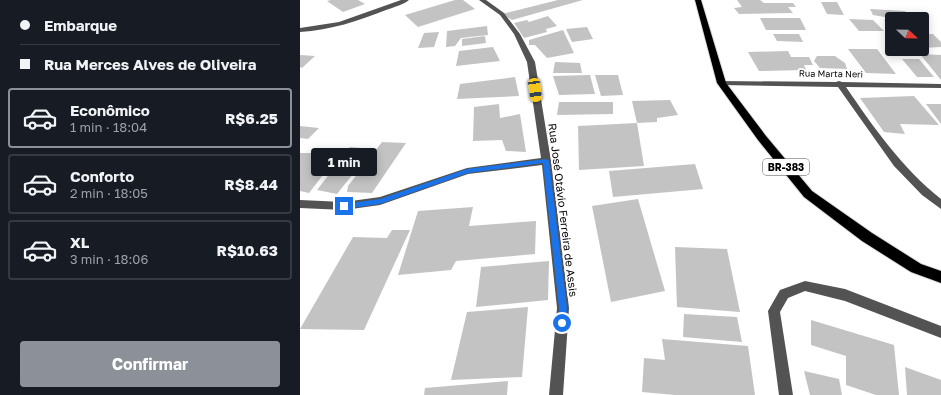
<!DOCTYPE html>
<html lang="pt">
<meta charset="utf-8">
<style>
body{margin:0;font-family:"Golos Text",sans-serif;background:#20242c;color:#f1f3f6;height:100vh;display:flex;flex-direction:column;font-size:15px;white-space:nowrap}
*{box-sizing:border-box;margin:0}
p{font-size:13px;color:#9ea1a6}
.icon{flex:none;width:22px;height:22px;fill:none;stroke:currentColor;stroke-width:2;stroke-linecap:round;stroke-linejoin:round}
.map{position:relative;flex:1;overflow:hidden}
.sheet{display:flex;flex-direction:column;background:#171b24;width:300px}
.sheet>*{flex:none}
.hud{display:grid;align-content:center;height:88px;padding:0 20px;background:#171b24}
.needle{width:26px;rotate:112deg}
.buttons{position:absolute;left:585px;top:12px;display:grid;gap:8px}
.buttons a{display:grid;place-items:center;width:44px;height:44px;border-radius:4px;background:#171b24;box-shadow:0 2px 10px #0003;font-size:20px}
.end{position:absolute;width:18px;height:18px;margin:-9px;border:5px solid #1a73e8;background:#fff;box-shadow:0 0 0 2px #fff}
.from{border-radius:50%}
.bubble{position:absolute;height:28px;border-radius:4px;background:#171b24;box-shadow:0 2px 10px #0003;font-size:13px;font-weight:700;line-height:28px;text-align:center}
.car{position:absolute;width:12px;height:24px;margin:-12px -6px;border-radius:5px;box-shadow:0 0 3px 1px #0007;background:linear-gradient(#f5c518 24%,#345 0 40%,#f5c518 0 76%,#345 0 86%,#f5c518 0)}
.hud b{display:flex;align-items:center;gap:14px;height:38px;font-size:15px}
.hud b+b{border-top:1px solid #363941}
.hud i{width:10px;height:10px;background:#f1f3f6}
ul{padding:0;list-style:none}
li{display:flex;align-items:center;gap:12px;height:60px;margin:0 8px 6px;padding:0 12px;border:2px solid #363941;border-radius:4px}
li div{flex:1}
li b{display:block;font-size:15px}
li em{font-style:normal;font-weight:700}
li.on{border-color:#8c9099}
li>.icon{width:36px;height:36px;stroke-width:1.5}
.cta{display:flex;gap:8px;margin-top:auto;padding:8px 20px}
.cta a{flex:1;height:46px;border-radius:4px;background:#8c9099;color:#fff;font-size:16px;font-weight:700;line-height:46px;text-align:center}
main{display:flex;flex:1;min-height:0}
.map>svg:first-child{display:block}
</style>
<main>
<section class="sheet">
<div class="hud">
<b><i class="from"></i>Embarque</b>
<b><i></i>Rua Merces Alves de Oliveira</b>
</div>
<ul>
<li class="on"><svg class="icon" aria-label="car" viewBox="0 0 24 24"><path d="M5 17H2v-5l4-1 3-4h7l3 4 3 1v5h-3M9 17h6M6 11h13"/><circle cx="7" cy="17" r="2"/><circle cx="17" cy="17" r="2"/></svg><div><b>Econômico</b><p>1 min · 18:04</p></div><em>R$6.25</em></li>
<li><svg class="icon" aria-label="car" viewBox="0 0 24 24"><path d="M5 17H2v-5l4-1 3-4h7l3 4 3 1v5h-3M9 17h6M6 11h13"/><circle cx="7" cy="17" r="2"/><circle cx="17" cy="17" r="2"/></svg><div><b>Conforto</b><p>2 min · 18:05</p></div><em>R$8.44</em></li>
<li><svg class="icon" aria-label="car" viewBox="0 0 24 24"><path d="M5 17H2v-5l4-1 3-4h7l3 4 3 1v5h-3M9 17h6M6 11h13"/><circle cx="7" cy="17" r="2"/><circle cx="17" cy="17" r="2"/></svg><div><b>XL</b><p>3 min · 18:06</p></div><em>R$10.63</em></li>
</ul>
<div class="cta"><a>Confirmar</a></div>
</section>
<div class="map">
<svg width="641" height="395" viewBox="0 0 641 395">
<rect width="100%" height="100%" fill="#fff"/>
<g fill="#c3c3c3">
<polygon points="31,0 58,0 65,4 43,12 27,1"/>
<polygon points="155,0 163,0 175,9 118,27 105,15"/>
<polygon points="258,0 283,0 212,20 202,14"/>
<polygon points="437,0 460,0 464,3 493,3 496,7 488,7 493,13 439,14 434,8 442,7"/>
<polygon points="521,2 537,2 544,15 527,14"/>
<polygon points="570,9 605,11 612,19 596,19 573,15"/>
<polygon points="248,16 257,26 246,29 247,32 224,38 214,23 227,20 229,22"/>
<polygon points="460,18 500,18 506,30 466,30"/>
<polygon points="549,19 573,20 584,31 559,31"/>
<polygon points="584,20 592,21 592,31"/>
<polygon points="187,26 188,35 161,38 155,46 146,47 147,31"/>
<polygon points="287,27 293,39 272,42 266,29"/>
<polygon points="263,30 274,53 247,58 235,45 229,45 229,40"/>
<polygon points="139,32 134,47 118,48 124,33"/>
<polygon points="473,34 499,34 503,42 477,41"/>
<polygon points="622,34 633,34 641,42 641,47 622,48"/>
<polygon points="185,36 186,43 162,46 162,39"/>
<polygon points="193,47 200,61 156,66 159,51"/>
<polygon points="548,49 577,49 596,74 566,73"/>
<polygon points="488,51 491,57 509,57 513,65 504,65 506,70 459,71 448,52"/>
<polygon points="620,54 641,55 641,80"/>
<polygon points="0,55 15,56 2,68 0,67"/>
<polygon points="517,56 535,56 545,63 547,69 520,68 514,61"/>
<polygon points="602,59 619,59 634,77 617,77"/>
<polygon points="255,62 280,63 282,73 253,73"/>
<polygon points="290,75 295,94 259,95 253,76"/>
<polygon points="295,75 318,75 323,95 301,96"/>
<polygon points="215,77 219,96 157,99 160,84"/>
<polygon points="614,96 639,125 600,124 605,134 584,132 560,98"/>
<polygon points="370,100 378,115 357,118 357,122 337,123 344,166 279,170 278,126 337,123 332,101"/>
<polygon points="259,102 313,102 313,114 257,115"/>
<polygon points="199,104 200,118 220,114 226,152 206,151 202,140 173,141 174,107"/>
<polygon points="626,104 641,104 641,124"/>
<polygon points="0,126 19,128 8,139 0,138"/>
<polygon points="82,142 106,143 72,193 47,192 48,186"/>
<polygon points="50,147 73,149 37,194 17,190"/>
<polygon points="0,153 40,153 9,193 0,191"/>
<polygon points="395,164 403,189 313,197 309,171"/>
<polygon points="338,199 365,291 311,302 292,206"/>
<polygon points="173,207 169,226 236,221 235,254 156,261 151,270 98,275 118,211"/>
<polygon points="92,230 110,230 64,330 0,329 53,237 87,238"/>
<polygon points="375,247 427,249 440,312 377,307"/>
<polygon points="249,261 248,300 176,307 181,267"/>
<polygon points="228,307 222,377 151,380 167,312"/>
<polygon points="384,314 437,317 442,342 383,337"/>
<polygon points="511,320 594,345 599,395 576,395 546,385 546,356 511,345"/>
<polygon points="362,339 448,346 455,395 375,395 342,392 344,358 365,360"/>
<polygon points="605,367 641,380 641,395 607,395"/>
<polygon points="504,371 539,379 542,395 510,395"/>
<polygon points="208,381 207,395 124,395 125,388"/>
</g>
<g fill="none" stroke-linecap="round" stroke-linejoin="round">
<defs>
<polygon id="highway" points="395,0 401,0 426,83 466,136 512,191 572,233 621,264 641,271 641,283 611,272 562,241 504,197 458,140 417,83"/>
</defs>
<use href="#highway" stroke="#dbdbdb" stroke-width="2"/>
<g fill="#535353" fill-rule="evenodd">
<path d="M101 0H109C103 5 94 7 86 10 58 21 31 30 0 32V28L39 22Z"/>
<polygon points="179,0 186,0 204,13 220,34 235,62 251,161 269,308 263,395 249,395 257,308 242,165 168,174 80,205 44,210 0,208 0,200 44,202 80,197 167,168 241,158 227,62 214,34 200,15"/>
<path d="M419 81 536 82 539 81 542 82 641 84V88L546 87C574 128 602 168 641 199V209L622 195 594 166 538 87 422 85H419Z"/>
<polygon points="505,281 545,289 641,326 641,338 545,301 505,291 488,298 480,312 493,395 479,395 468,311 480,290"/>
</g>
<use href="#highway" fill="#000" fill-rule="evenodd"/>
</g>
<polygon fill="#1a73e8" points="246,159 249,161 267,308 266,323 262,327 258,323 259,308 243,163 168,173 80,204 44,209 41,206 44,204 80,199 167,169"/>
<g text-anchor="middle" stroke-width="4" stroke-linejoin="round" paint-order="stroke">
<g font-size="9" fill="#000" stroke="#fff">
<text transform="translate(531 74) rotate(1)" y="3">Rua Marta Neri</text>
</g>
<rect fill="#fff" stroke="#4c4c4c" stroke-width="1" x="463" y="159" width="46" height="16" rx="3"/>
<g font-size="10" font-weight="bold" fill="#000">
<text x="486" y="171">BR-383</text>
</g>
<g font-size="11" fill="#000" stroke="#fff">
<text transform="translate(263 210) rotate(83)" y="4">Rua José Otávio Ferreira de Assis</text>
</g>
</g>
</svg>
<div class="buttons">
<a><svg class="needle" viewBox="-14 -14 28 28"><path d="M0-13l5 13h-10z" fill="#e53935"/><path d="M0 13l5-13h-10z" fill="#9ea1a6"/></svg></a>
</div>
<i class="end from" style="left:262px;top:323px"></i>
<i class="end" style="left:44px;top:206px"></i>
<div class="bubble" style="left:11px;top:148px;width:66px">1 min</div>
<i class="car" style="left:235px;top:90px;rotate:172deg"></i>
</div>
</main>
